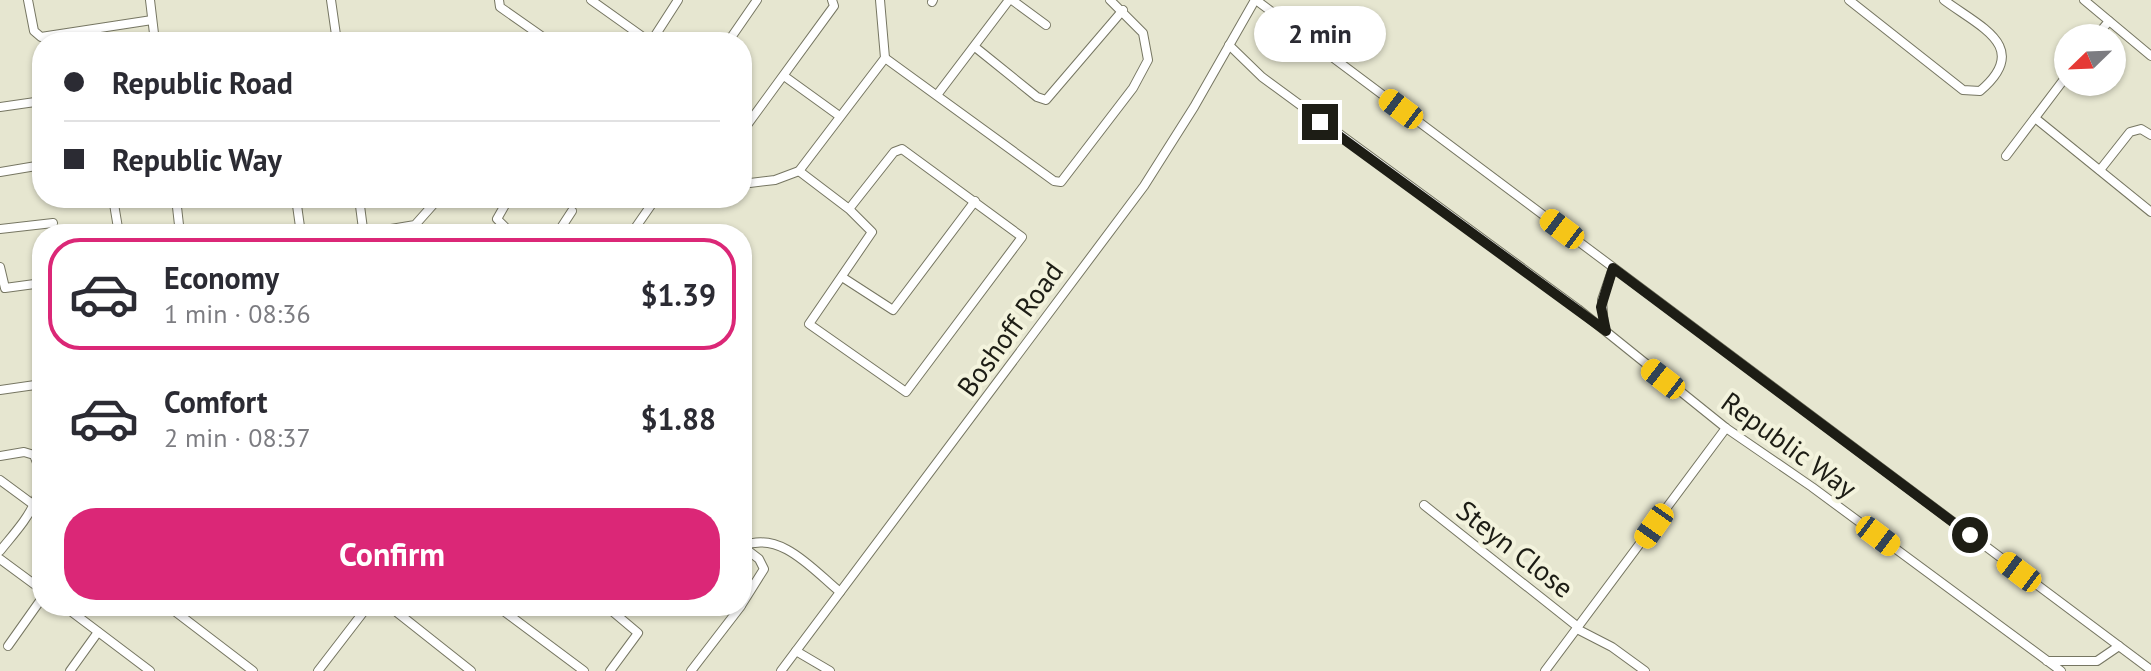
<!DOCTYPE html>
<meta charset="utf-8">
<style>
body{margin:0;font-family:"PT Sans",sans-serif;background:#f7f7f7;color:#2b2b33;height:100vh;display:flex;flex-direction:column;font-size:30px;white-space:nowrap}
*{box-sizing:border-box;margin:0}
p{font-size:26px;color:#7c7c81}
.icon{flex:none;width:44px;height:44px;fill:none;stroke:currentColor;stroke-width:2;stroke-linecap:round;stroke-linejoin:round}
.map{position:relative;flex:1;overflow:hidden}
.side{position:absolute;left:32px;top:224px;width:720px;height:392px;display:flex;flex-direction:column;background:#fff;border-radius:32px;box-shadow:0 2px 6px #0004}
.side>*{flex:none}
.guide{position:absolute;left:32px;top:32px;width:720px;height:176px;border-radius:32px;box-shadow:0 2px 6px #0004;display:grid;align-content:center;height:176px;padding:0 32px;background:#fff}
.needle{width:52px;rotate:247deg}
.buttons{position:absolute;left:2054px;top:24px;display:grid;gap:16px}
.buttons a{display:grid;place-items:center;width:72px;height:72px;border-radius:50%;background:#fff;box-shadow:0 2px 6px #0004;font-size:40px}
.end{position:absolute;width:36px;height:36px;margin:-18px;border:10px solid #1d1d15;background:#fff;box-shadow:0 0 0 4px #fff}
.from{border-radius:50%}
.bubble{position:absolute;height:56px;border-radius:28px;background:#fff;box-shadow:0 2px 6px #0004;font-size:26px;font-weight:700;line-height:56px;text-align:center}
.car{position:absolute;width:24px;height:48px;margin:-24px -12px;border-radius:10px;box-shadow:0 0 6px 2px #0007;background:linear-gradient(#f5c518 24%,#345 0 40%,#f5c518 0 76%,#345 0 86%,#f5c518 0)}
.guide b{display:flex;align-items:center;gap:28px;height:76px;font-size:30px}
.guide b+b{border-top:2px solid #e1e1e2}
.guide i{width:20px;height:20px;background:#2b2b33}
ul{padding:14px 0 0;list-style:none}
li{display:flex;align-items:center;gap:24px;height:112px;margin:0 16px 12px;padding:0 16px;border:4px solid transparent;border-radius:32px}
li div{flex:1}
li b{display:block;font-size:30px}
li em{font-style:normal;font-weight:700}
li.selected{border-color:#db2777}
li>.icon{width:72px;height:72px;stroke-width:1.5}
.button{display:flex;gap:16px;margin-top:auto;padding:16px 32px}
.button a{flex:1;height:92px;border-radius:32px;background:#db2777;color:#fff;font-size:32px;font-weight:700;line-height:92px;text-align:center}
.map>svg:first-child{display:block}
</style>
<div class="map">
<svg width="2151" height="671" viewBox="0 0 2151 671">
<rect width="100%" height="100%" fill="#e6e6d0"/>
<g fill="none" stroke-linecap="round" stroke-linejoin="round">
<defs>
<g id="minor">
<polyline points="28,0 34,31 41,37 152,20"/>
<polyline points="150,0 155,42"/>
<polyline points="331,0 337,42"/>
<polyline points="499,0 500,7 550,42"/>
<polyline points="591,0 650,42"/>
<polyline points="1012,0 1046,25"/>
<polyline points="1256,0 2151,670"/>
<path d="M1849 0 1963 90 1980 91C2032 47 1980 27 1944 0"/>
<polyline points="2084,0 2151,56"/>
<polyline points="932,2 933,0"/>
<polyline points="2095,38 2109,21"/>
<polyline points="651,42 678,0"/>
<polyline points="728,42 757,0"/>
<polyline points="1229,45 1262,77 1578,309 1726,428 1812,487 2061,671"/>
<polyline points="975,47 1037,97 1046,100 1123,10"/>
<polyline points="885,58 1054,181 1061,182 1133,88 1148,60 1143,33 1110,0"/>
<polyline points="784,76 838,115"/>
<polyline points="937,95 1009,0"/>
<polyline points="0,107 42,101"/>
<polyline points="2035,118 2151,212"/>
<polyline points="742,132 834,6 832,0"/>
<polyline points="2006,156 2068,74"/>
<polyline points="2100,170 2130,132 2141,129 2151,135"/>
<polyline points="799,171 849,209 872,232 809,324 906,392 1022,237 902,149 894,152 849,209"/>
<polyline points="0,172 42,165"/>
<polyline points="742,184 775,180 799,171 885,58 880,0"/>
<polyline points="113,198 119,234"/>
<polyline points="176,198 180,234"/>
<polyline points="296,198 301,234"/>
<polyline points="359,198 363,229 367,233 415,225 439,198"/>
<polyline points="509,198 497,219 508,230 522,234"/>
<polyline points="177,202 206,198"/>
<polyline points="0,229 53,223"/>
<polyline points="557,234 572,211"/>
<polyline points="631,234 656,198"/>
<polyline points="0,267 5,288 42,283"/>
<polyline points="842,277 893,310 975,201"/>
<polyline points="1604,328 1602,300 1613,268"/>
<polyline points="0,390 42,384"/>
<path d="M0 456 24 452 34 455C52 495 23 522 0 551"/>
<polyline points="0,480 42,511"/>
<polyline points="1424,505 1578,627"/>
<polyline points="742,546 759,559 764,569 742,604"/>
<path d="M743 546C781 530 813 570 840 592"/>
<polyline points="0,559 42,590"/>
<polyline points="64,606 150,671"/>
<polyline points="168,606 253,671"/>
<polyline points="389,606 471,671"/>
<polyline points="497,606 584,671"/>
<polyline points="606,606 638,633 610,671"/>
<polyline points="1577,629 1612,647 1645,671"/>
<polyline points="8,646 42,598"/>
<polyline points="796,651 830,671"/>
<polyline points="2047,661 2097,661 2119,646"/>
<polyline points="70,671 98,632"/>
<polyline points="318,671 368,606"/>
<polyline points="691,671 741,606"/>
<polyline points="781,671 1144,186 1194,107 1255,0"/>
<polyline points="1545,671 1726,428"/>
</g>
</defs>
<use href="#minor" stroke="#767662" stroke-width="10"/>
<use href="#minor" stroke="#fff" stroke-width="8"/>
</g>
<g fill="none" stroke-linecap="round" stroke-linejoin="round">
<polyline stroke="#1d1d15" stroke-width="10" points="1320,122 1606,331 1601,307 1613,268 1970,535"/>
</g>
<g text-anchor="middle" stroke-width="8" stroke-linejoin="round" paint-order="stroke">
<g font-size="28" fill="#1d1d15" stroke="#f3f3dd">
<text transform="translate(1010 329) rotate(-54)" y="10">Boshoff Road</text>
<text transform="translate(1789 445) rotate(36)" y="10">Republic Way</text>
<text transform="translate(1515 549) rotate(38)" y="10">Steyn Close</text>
</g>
</g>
</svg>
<div class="buttons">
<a><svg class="needle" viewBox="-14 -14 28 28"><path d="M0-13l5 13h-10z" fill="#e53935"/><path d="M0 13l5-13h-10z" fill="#7c7c81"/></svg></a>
</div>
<i class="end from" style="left:1970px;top:535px"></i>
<i class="end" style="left:1320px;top:122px"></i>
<div class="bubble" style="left:1254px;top:6px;width:132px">2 min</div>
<i class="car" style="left:1401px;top:109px;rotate:307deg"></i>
<i class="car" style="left:1562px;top:229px;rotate:307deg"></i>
<i class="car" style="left:1663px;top:379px;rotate:308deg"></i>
<i class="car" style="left:1654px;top:526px;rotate:215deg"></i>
<i class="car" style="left:1878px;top:536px;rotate:127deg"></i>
<i class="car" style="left:2019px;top:572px;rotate:307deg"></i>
<div class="guide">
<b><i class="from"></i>Republic Road</b>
<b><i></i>Republic Way</b>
</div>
<section class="side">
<ul>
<li class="selected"><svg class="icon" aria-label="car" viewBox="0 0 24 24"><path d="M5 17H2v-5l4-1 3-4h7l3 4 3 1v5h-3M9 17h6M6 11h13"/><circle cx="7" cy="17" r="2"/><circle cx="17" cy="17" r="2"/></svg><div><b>Economy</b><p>1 min · 08:36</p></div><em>$1.39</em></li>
<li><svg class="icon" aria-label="car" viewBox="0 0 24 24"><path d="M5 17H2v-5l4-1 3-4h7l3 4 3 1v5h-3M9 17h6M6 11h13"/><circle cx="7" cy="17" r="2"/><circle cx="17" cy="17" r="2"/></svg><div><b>Comfort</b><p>2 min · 08:37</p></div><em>$1.88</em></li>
</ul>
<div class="button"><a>Confirm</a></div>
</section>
</div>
